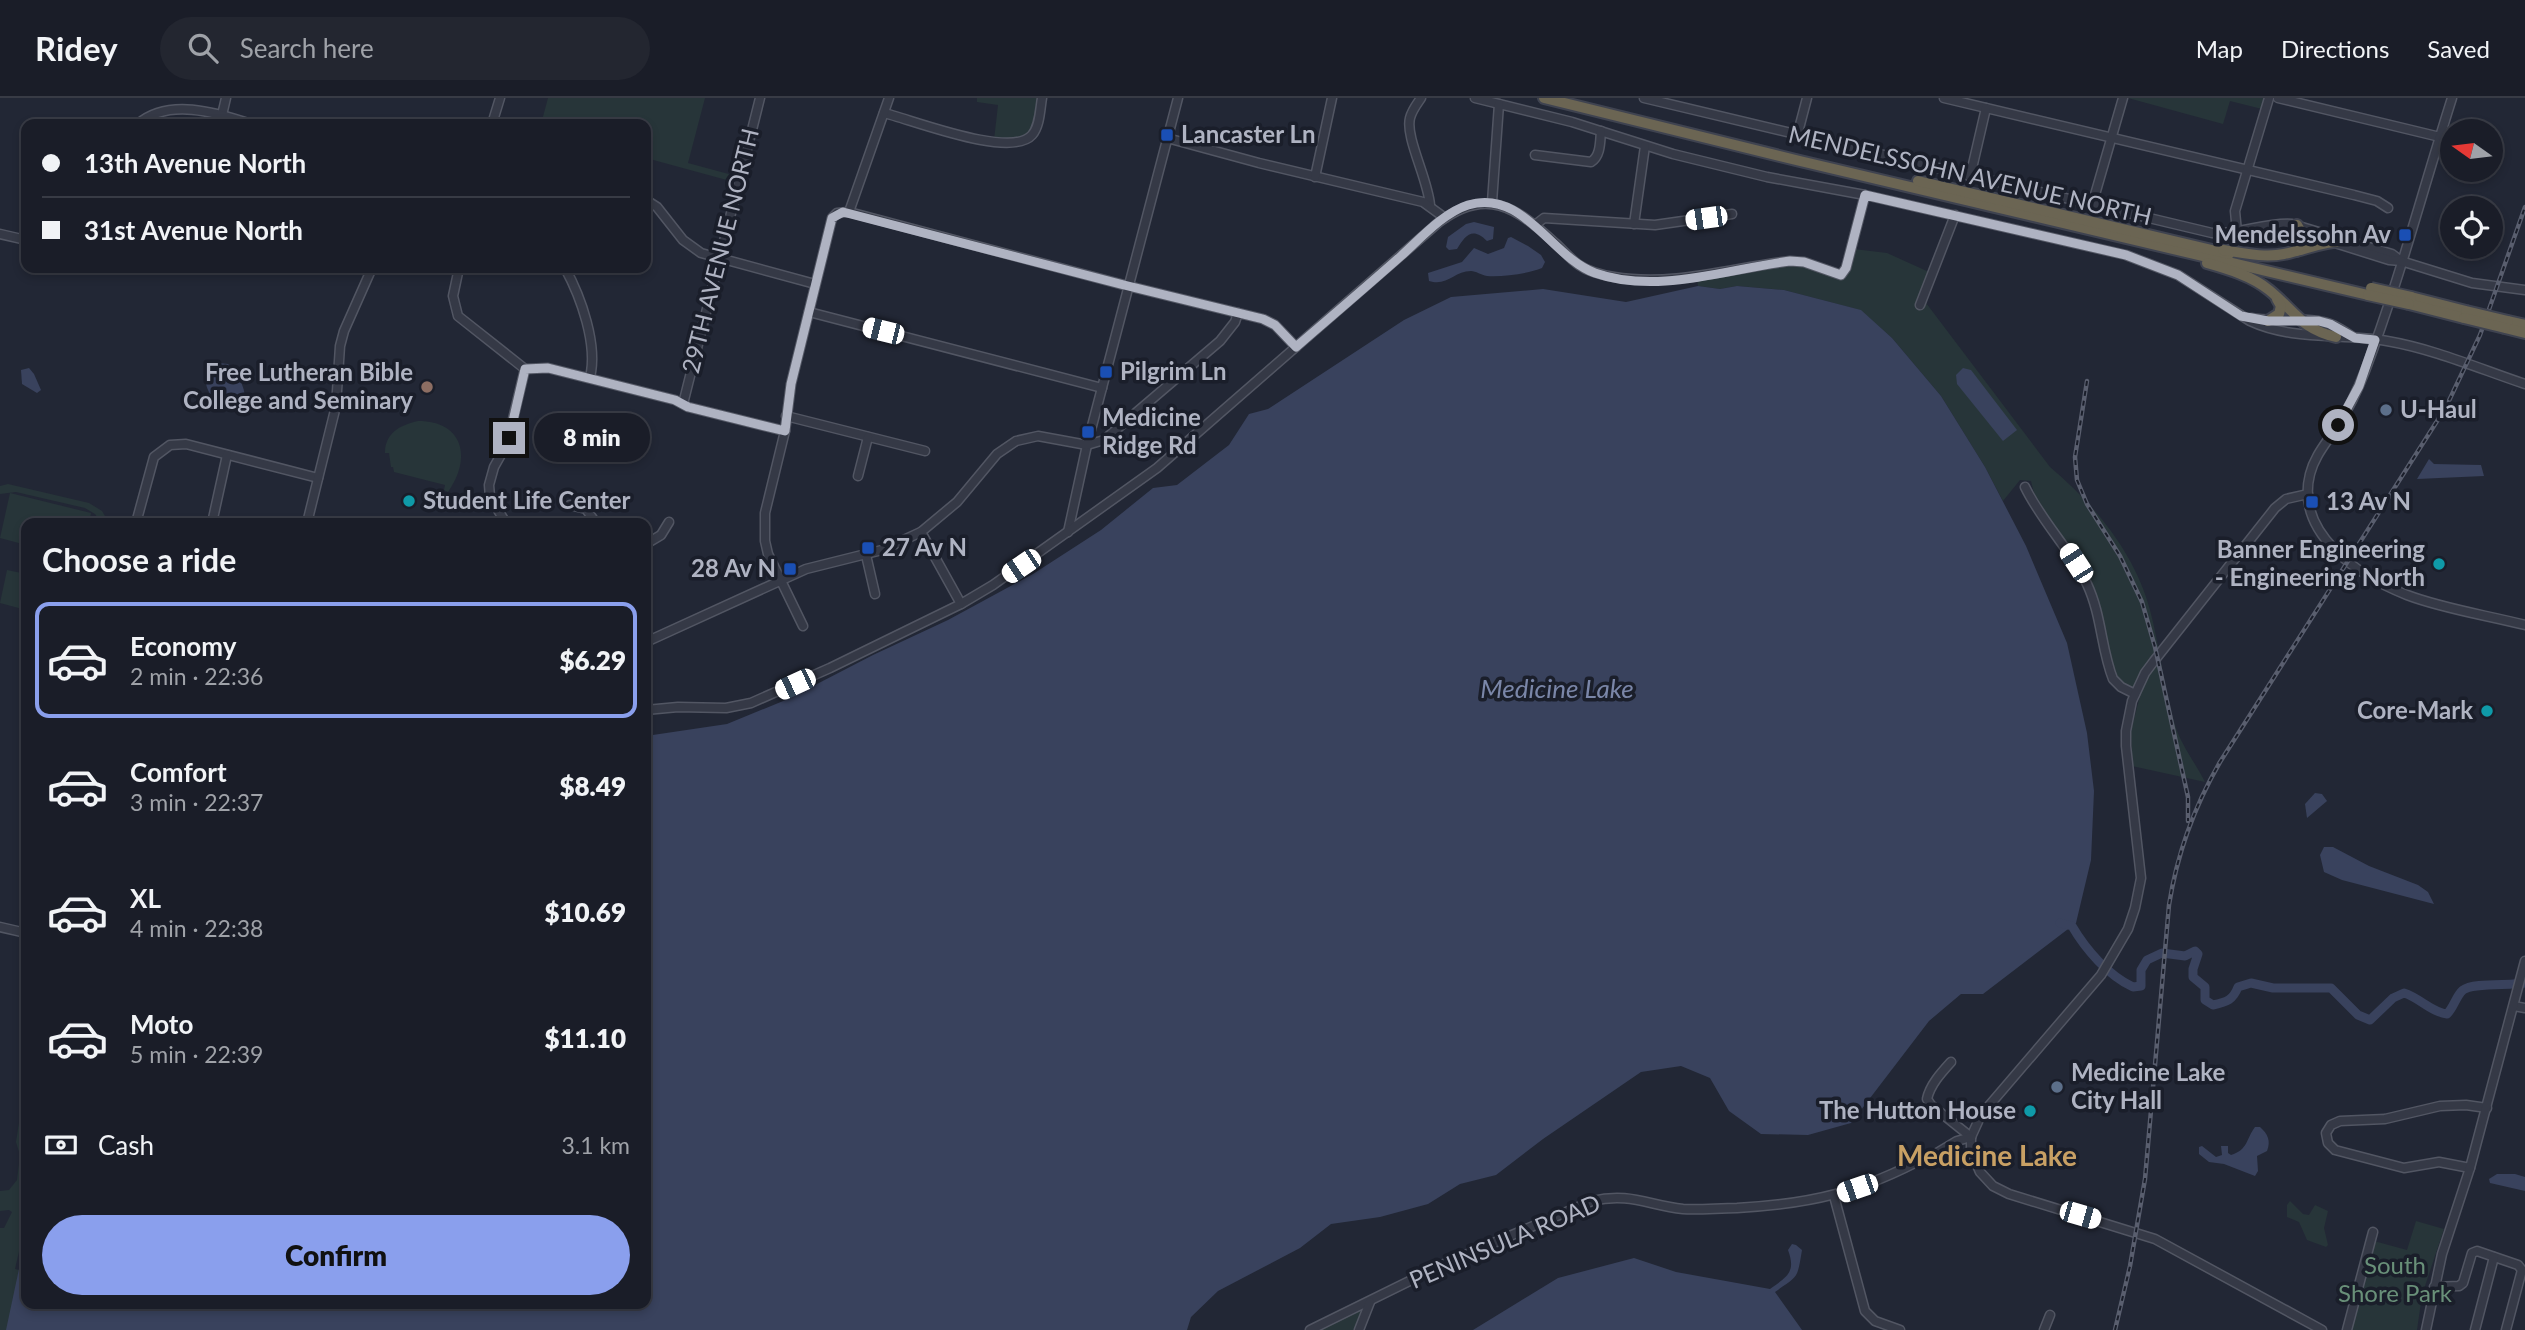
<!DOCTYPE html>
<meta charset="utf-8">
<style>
body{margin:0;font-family:Lato,sans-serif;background:#232630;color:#f1f3f6;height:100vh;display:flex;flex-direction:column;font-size:26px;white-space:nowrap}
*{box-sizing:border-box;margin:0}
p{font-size:23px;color:#9fa2a8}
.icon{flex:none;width:38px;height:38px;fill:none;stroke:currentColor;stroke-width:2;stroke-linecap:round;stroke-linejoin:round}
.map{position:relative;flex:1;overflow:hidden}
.details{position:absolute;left:21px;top:420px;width:630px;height:791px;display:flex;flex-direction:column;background:#1a1d28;border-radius:14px;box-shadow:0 4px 10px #0003,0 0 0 2px #383b45}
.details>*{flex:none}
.hud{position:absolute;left:21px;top:21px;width:630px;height:154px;border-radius:14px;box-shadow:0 4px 10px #0003,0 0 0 2px #383b45;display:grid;align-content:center;height:154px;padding:0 21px;background:#1a1d28}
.needle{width:46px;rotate:284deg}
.buttons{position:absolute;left:2440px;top:21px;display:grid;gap:14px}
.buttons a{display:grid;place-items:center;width:63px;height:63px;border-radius:50%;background:#1a1d28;box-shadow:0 4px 10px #0003,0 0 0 2px #383b45;font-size:35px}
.end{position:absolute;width:32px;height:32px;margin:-16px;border:9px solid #afb3c2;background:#111;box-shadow:0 0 0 4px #111}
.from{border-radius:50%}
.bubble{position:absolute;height:49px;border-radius:24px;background:#1a1d28;box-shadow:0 4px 10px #0003,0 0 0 2px #383b45;font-size:23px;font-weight:800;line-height:49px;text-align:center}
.car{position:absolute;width:21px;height:42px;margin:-21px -10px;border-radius:9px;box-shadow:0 0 5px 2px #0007;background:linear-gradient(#fff 24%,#345 0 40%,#fff 0 76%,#345 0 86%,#fff 0)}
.hud b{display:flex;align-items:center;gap:24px;height:66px;font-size:26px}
.hud b+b{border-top:2px solid #383b45}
.hud i{width:18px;height:18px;background:#f1f3f6}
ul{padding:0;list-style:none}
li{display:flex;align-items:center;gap:21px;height:116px;margin:0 14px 10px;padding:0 7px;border:4px solid transparent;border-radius:14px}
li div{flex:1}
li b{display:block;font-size:26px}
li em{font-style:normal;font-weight:800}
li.active{border-color:#8a9fed}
li>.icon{width:63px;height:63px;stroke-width:1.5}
h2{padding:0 21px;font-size:32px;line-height:84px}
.pay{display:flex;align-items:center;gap:18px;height:77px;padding:0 21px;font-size:26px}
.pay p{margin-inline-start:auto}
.action{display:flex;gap:14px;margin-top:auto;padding:14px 21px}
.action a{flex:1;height:80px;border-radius:42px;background:#8a9fed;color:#111;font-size:28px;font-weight:800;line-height:80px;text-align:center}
header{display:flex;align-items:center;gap:42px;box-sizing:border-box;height:98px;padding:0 35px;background:#1a1d28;border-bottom:2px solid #383b45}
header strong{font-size:33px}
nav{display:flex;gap:38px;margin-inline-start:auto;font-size:24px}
.search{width:490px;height:63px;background:#232630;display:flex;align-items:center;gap:18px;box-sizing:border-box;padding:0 24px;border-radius:38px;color:#9fa2a8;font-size:26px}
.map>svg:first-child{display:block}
</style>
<header>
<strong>Ridey</strong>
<div class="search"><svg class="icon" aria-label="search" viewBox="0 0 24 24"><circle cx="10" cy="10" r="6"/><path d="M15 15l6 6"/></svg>Search here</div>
<nav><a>Map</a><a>Directions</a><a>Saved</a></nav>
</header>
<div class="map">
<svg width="2525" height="1232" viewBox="0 0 2525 1232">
<rect width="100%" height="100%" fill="#222735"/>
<g fill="#273539">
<polygon points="548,0 705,0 688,65 736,78 734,84 646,60 646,26 541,26"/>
<polygon points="977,0 1039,0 1030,34 1020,41 994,42 998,7 977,4"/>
<polygon points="2128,0 2265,0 2262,11 2230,3 2223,26"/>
<path d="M1854 151 1887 155 1929 174 1920 197 2050 369C2094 406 2135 455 2150 512 2160 550 2164 590 2175 627 2181 647 2196 666 2205 684L2132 668 2131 633 2141 594 2126 588 2118 580 2113 570 2099 507 2078 463 2036 403 2031 383 2020 382 2003 403 1985 369 1941 298 1892 240 1860 212 1784 192 1737 188 1720 191 1698 188 1697 181 1789 167 1806 168 1840 182 1848 176Z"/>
<path d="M418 323C464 323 472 361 448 394L444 392 445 387 394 374 393 369H391L389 355H385C385 335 400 327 418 323Z"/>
<polygon points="8,386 89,405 102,413 109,425 102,425 95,416 85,410 16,394 0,396 0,388"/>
<polygon points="10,395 91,415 89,425 26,425 26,447 0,440"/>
<polygon points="7,472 26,476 26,512 0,505"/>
<polygon points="26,1011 26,1123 15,1171 19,1172 10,1232 0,1232 0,1130 4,1130 12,1114 9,1112 0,1113 0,1093 9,1092 17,1082 20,1057 16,1044 21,1012"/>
<polygon points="2290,1103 2303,1116 2309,1117 2315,1107 2328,1113 2324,1130 2328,1147 2326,1149 2307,1142 2299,1124 2287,1119 2287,1107"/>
<polygon points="2416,1123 2444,1131 2422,1197 2417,1232 2351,1232 2374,1143 2407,1152"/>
<polygon points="1370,1204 1359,1232 1310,1232"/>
</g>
<g fill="#39425d">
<path d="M1474 124 1494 129 1493 141 1487 143C1472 128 1465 138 1457 151L1449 152 1446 149 1448 139 1466 126Z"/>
<path d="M1511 139 1528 148 1541 157 1545 164 1542 170C1527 176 1503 179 1487 178 1481 177 1476 173 1471 173 1454 173 1447 189 1429 183L1428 175 1462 164 1474 150 1488 156 1504 150 1508 140Z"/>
<polygon points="1698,188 1720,191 1737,188 1784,192 1861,212 1892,240 1941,298 1985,369 2026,448 2067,545 2087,635 2094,693 2091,762 2076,825 1983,896 1961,896 1929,923 1851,1025 1808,1037 1761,1036 1729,1013 1710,980 1681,968 1641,974 1543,1041 1496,1077 1460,1086 1428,1106 1380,1119 1331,1126 1300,1150 1218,1193 1191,1219 1187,1232 6,1232 26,1138 26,1206 646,1206 646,638 727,626 788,601 873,557 948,522 1033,476 1101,432 1153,390 1177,387 1229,347 1249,316 1268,311 1404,222 1451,199 1543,191 1626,204"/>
<path d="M219 265 228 266C240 279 247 291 245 310L225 313C215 303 204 293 206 278Z"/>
<polygon points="29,270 34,276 41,292 37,295 22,286 21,272"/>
<polygon points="1963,270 1971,272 2017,332 2003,343 1957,286 1956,277"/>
<polygon points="2429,361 2434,366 2481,367 2484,378 2417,381"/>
<polygon points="2315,695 2322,696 2327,703 2307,720 2305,706"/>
<polygon points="2324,749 2333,749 2369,768 2418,787 2428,794 2434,806 2342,782 2324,774 2320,757"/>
<path d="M2255 1029H2260C2268 1036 2271 1043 2267 1053L2257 1058 2258 1073 2255 1078 2224 1066 2209 1064 2199 1056V1049L2202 1048 2216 1059 2222 1057 2221 1048H2228V1055L2231 1057C2248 1052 2246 1041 2255 1029Z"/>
<polygon points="2497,1076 2515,1076 2525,1079 2525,1093 2490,1085 2489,1081"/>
<path d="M1792 1146 1796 1147 1802 1152C1797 1183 1798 1177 1775 1194L1802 1232H1473L1558 1180 1634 1160 1676 1174 1770 1191C1788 1178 1796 1174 1788 1152Z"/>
</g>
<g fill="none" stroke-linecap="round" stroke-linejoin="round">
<path stroke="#39425d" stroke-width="9" d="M2060 825 2072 828C2086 852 2108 877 2133 889L2141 888V872L2147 862 2162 855 2185 858 2195 853 2198 856 2193 871V879L2205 889V902L2213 907C2227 904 2233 902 2238 889L2251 885 2273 890H2331L2358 917 2370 922 2393 900 2404 895C2420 900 2431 914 2447 916 2454 909 2456 898 2463 892 2473 884 2511 888 2525 885"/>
<defs>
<g id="minor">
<path d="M1421 0C1417 6 1412 12 1410 20 1405 39 1428 81 1430 107"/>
<path d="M1475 0 1572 24 1673 56 1767 79 1865 97 2126 157 2178 177 2250 223C2292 243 2342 235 2387 243 2434 251 2480 271 2525 286"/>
<path d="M1644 0 2212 135C2239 137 2265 124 2292 126L2392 156 2401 163"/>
<polyline points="1944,0 2354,97 2377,103 2388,110"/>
<polyline points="2278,0 2440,39"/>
<path d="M2452 0C2423 91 2399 184 2365 273 2358 291 2350 309 2339 325 2329 342 2315 356 2310 376 2295 435 2358 478 2407 497 2444 511 2486 517 2525 527"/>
<path d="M884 15C913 22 1011 61 1032 37 1040 28 1040 11 1042 0"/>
<polyline points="222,17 226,0"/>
<path d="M138 26C168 0 215 14 251 26"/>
<polyline points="492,26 500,0"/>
<polyline points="1797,38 1807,0"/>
<polyline points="1167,40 1259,65 1423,104 1445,120"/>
<path d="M1535 57 1591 64C1601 58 1600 43 1601 33"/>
<polyline points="1315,79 1332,0"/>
<polyline points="1970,79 1986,10"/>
<polyline points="646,102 657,109 683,142 701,155 815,186"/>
<polyline points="1492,104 1499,6"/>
<polyline points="2092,107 2123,0"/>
<polyline points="849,114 889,0"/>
<polyline points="1634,126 1645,48"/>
<polyline points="1535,127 1544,120 1655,127 1732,116"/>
<polyline points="2237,134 2235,113 2269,0"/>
<polyline points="0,136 26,142"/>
<polyline points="2335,145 2389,162 2401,163 2472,185 2525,192"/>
<polyline points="459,170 453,198 458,218 525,271"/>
<path d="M565 170C581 199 598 247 590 279"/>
<polyline points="1920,207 1955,117"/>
<polyline points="809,214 1102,290"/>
<path d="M2251 220C2275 225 2300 218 2323 224 2334 226 2344 233 2353 239"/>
<polyline points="525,271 548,270 675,302 688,309 785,333"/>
<polyline points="683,306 760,0"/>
<polyline points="786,318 925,353"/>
<polyline points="858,378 868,339"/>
<path d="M2025 389C2042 424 2070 451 2087 486 2102 518 2101 551 2113 581L2121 589 2135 596"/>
<polyline points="2308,396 2286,401 2275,410 2154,563 2145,575 2132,603 2126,633 2126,648 2141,780 2135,810 2128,831 2101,877 1981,1017 1971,1039 1971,1053 1980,1074 1993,1088 2009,1096 2155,1141 2322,1232"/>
<polyline points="570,407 586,411 596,425"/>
<polyline points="136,425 154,359 170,347 186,346 318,380"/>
<polyline points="212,425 227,357"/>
<polyline points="307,425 336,308 340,248 344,233 372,170"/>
<polyline points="506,425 490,399 489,387 494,369 507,346 525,271"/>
<polyline points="921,434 961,506"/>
<polyline points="1068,434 1087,347 1178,0"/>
<polyline points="646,446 661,437 669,424"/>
<polyline points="866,457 875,496"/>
<polyline points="803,528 768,456 765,443 765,415 785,333 791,286 832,120 837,115 849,114 1124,187 1263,221 1275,227 1296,249"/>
<polyline points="646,544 806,471 882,452 921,434 957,404 997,356 1016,343 1038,338 1087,347 1104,342 1220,243 1235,224 1238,215"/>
<path d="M646 612 678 609 726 610 751 605 830 570 961 506 993 487 1157 370 1438 125C1486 88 1516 109 1555 145 1563 152 1570 161 1579 167 1589 174 1602 177 1614 179 1674 189 1731 170 1790 163L1804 164 1841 177 1846 170 1865 97"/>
<polyline points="0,829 26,835"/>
<polyline points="2514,908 2525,910"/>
<path d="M1951 964C1941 975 1930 987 1927 1001L1931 1007 1971 1039"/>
<polyline points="2470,1070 2439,1064 2404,1070 2335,1052 2328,1045 2326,1035 2331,1027 2340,1023 2385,1021 2440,1008 2466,1007 2487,1010"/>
<polyline points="1834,1098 1865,1213 1875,1223 1900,1232"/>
<polyline points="2434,1189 2459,1188 2463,1185 2472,1155 2477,1153 2518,1167 2522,1172 2506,1232"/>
<path d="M1310 1232 1444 1166 1592 1103C1629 1094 1648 1107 1683 1111 1700 1112 1719 1110 1737 1110 1811 1106 1862 1094 1928 1058H1932L1957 1043 1971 1039"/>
<polyline points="1359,1232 1370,1204"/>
<polyline points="2044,1232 2050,1217"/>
<polyline points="2347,1232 2373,1134"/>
<polyline points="2426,1232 2442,1156 2470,1070 2525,863"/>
<polyline points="2475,1232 2494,1159"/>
</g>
<g id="highway">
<polyline points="1544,0 1800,63 2368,197"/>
<polyline points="1918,83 2229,156"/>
<path d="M2223 152C2243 155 2264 160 2284 156 2305 152 2323 143 2344 143"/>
<path d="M2296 153C2304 144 2303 136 2297 127"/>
<path d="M2207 165C2228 171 2252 178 2269 192 2295 213 2301 231 2336 239"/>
<polyline points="2411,199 2466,213"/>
<polyline points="2409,206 2464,220"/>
<polyline points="2268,223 2279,216 2281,208 2277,201"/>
<polyline points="2508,223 2525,227"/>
<polyline points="2505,230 2525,235"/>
</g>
</defs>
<use href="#minor" stroke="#525663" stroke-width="11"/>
<use href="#highway" stroke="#3f4350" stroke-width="14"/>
<use href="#minor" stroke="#353946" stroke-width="8"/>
<use href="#highway" stroke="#6b6553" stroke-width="10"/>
<defs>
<g id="rail">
<polyline points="2087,283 2075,359 2077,382 2087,406 2120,458 2142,504 2155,549 2188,699 2188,723"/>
<path d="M2115 1232 2130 1168 2145 1081 2169 807C2177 756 2194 709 2220 664L2446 309 2480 237 2525 109"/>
</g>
</defs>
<use href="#rail" stroke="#595e6e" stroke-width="4.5"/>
<use href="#rail" stroke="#1a1e2a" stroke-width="2" stroke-dasharray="5" stroke-linecap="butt"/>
<defs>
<g id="highway-bridge">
<polyline points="2371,190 2411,199"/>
<polyline points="2368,197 2409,206"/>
<polyline points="2466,213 2508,223"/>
<polyline points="2464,220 2505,230"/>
</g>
</defs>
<use href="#highway-bridge" stroke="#3f4350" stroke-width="14" stroke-linecap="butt"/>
<use href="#highway-bridge" stroke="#6b6553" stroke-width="10"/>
</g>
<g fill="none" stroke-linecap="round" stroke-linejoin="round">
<path stroke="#afb3c2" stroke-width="9" d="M509 340 525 271 548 270 675 302 688 309 785 333 791 286 832 120 843 114 1124 187 1263 221 1275 227 1296 249C1331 219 1366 189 1401 158 1420 141 1443 115 1468 107 1523 90 1551 159 1595 175 1657 197 1727 171 1790 163L1804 164 1841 177 1846 170 1865 97 2126 157 2178 177 2241 218 2268 223H2319L2330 226 2355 240 2375 242 2359 288 2338 327"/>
</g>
<g fill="#1a4fb4" stroke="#1a1e2a" stroke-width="2.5">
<rect x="1160" y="30" width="14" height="14" rx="3.5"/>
<rect x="2398" y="130" width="14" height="14" rx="3.5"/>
<rect x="1099" y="267" width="14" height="14" rx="3.5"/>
<rect x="1081" y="327" width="14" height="14" rx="3.5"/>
<rect x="2305" y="397" width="14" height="14" rx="3.5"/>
<rect x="861" y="443" width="14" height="14" rx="3.5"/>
<rect x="783" y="464" width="14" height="14" rx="3.5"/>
</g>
<circle fill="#8d6e63" stroke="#1a1e2a" stroke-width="2.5" cx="427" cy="289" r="7"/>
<g fill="#5c6f8a" stroke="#1a1e2a" stroke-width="2.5">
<circle cx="2386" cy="312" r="7"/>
<circle cx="2057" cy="989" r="7"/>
</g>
<g fill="#0f9aa8" stroke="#1a1e2a" stroke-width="2.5">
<circle cx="409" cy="403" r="7"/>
<circle cx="2439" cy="466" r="7"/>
<circle cx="2487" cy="613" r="7"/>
<circle cx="2030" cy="1013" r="7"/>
</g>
<g text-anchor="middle" stroke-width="7" stroke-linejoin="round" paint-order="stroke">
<g font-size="24" font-weight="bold" fill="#afb3c2" stroke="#1a1e2a" text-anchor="start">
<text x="1181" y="45">Lancaster Ln</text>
<text x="2391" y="145" text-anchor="end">Mendelssohn Av</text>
<text x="1120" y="282">Pilgrim Ln</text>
<text x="413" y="283" text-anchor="end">Free Lutheran Bible<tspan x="413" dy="28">College and Seminary</tspan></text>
<text x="2400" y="320">U-Haul</text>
<text x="1102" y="328">Medicine<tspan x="1102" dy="28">Ridge Rd</tspan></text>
<text x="423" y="411">Student Life Center</text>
<text x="2326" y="412">13 Av N</text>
<text x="882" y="458">27 Av N</text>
<text x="2425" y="460" text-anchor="end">Banner Engineering<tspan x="2425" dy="28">- Engineering North</tspan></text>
<text x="776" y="479" text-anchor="end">28 Av N</text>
<text x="2473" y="621" text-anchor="end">Core-Mark</text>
<text x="2071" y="983">Medicine Lake<tspan x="2071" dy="28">City Hall</tspan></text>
<text x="2016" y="1021" text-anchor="end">The Hutton House</text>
</g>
<g font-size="24" fill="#afb3c2" stroke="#1a1e2a">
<text transform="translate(1970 78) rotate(13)" y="8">MENDELSSOHN AVENUE NORTH</text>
<text transform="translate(721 153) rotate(-76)" y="8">29TH AVENUE NORTH</text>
<text transform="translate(1505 1144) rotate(-23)" y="8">PENINSULA ROAD</text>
</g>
<g font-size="24" fill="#699079" stroke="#1a1e2a">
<text x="2395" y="1176">South<tspan x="2395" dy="28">Shore Park</tspan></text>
</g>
<g font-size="26" font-style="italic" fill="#7a86a8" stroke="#1a1e2a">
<text x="1557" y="600">Medicine Lake</text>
</g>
<g font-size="28" font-weight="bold" fill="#c8a064" stroke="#1a1e2a">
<text x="1987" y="1068">Medicine Lake</text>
</g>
</g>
</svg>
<div class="buttons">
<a><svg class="needle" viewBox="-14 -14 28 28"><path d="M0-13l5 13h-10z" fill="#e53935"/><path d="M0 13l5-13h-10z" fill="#9fa2a8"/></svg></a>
<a><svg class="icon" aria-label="locate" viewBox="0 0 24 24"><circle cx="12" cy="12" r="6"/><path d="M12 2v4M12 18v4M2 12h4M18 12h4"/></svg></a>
</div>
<i class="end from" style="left:2338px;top:327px"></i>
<i class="end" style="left:509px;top:340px"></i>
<div class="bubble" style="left:534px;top:315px;width:116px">8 min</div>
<i class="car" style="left:1706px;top:120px;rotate:262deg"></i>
<i class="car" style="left:883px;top:233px;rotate:284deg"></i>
<i class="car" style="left:2076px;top:465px;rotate:327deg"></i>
<i class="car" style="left:1021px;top:468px;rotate:236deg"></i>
<i class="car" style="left:795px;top:586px;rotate:245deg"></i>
<i class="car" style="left:1857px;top:1090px;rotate:251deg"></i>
<i class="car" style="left:2080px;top:1117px;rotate:106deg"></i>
<div class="hud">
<b><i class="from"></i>13th Avenue North</b>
<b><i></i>31st Avenue North</b>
</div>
<section class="details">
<h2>Choose a ride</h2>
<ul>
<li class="active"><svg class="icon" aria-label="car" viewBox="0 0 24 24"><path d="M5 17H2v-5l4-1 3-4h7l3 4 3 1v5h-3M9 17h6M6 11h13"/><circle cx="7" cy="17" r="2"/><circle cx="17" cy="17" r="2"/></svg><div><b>Economy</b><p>2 min · 22:36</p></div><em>$6.29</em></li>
<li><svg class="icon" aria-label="car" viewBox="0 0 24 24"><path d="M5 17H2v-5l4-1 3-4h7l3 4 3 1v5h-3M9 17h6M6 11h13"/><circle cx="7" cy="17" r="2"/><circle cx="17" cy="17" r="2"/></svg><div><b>Comfort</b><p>3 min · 22:37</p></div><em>$8.49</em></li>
<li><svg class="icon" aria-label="car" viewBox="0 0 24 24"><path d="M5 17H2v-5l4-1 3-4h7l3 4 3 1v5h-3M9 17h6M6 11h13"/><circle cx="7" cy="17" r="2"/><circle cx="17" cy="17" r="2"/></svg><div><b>XL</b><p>4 min · 22:38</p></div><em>$10.69</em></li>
<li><svg class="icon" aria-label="car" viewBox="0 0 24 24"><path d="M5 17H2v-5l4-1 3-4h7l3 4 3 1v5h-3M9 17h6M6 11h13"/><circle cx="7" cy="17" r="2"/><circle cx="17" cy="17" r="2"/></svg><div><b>Moto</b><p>5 min · 22:39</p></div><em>$11.10</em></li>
</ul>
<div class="pay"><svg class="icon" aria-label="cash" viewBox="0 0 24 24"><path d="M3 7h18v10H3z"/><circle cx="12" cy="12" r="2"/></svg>Cash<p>3.1 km</p></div>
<div class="action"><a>Confirm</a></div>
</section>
</div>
